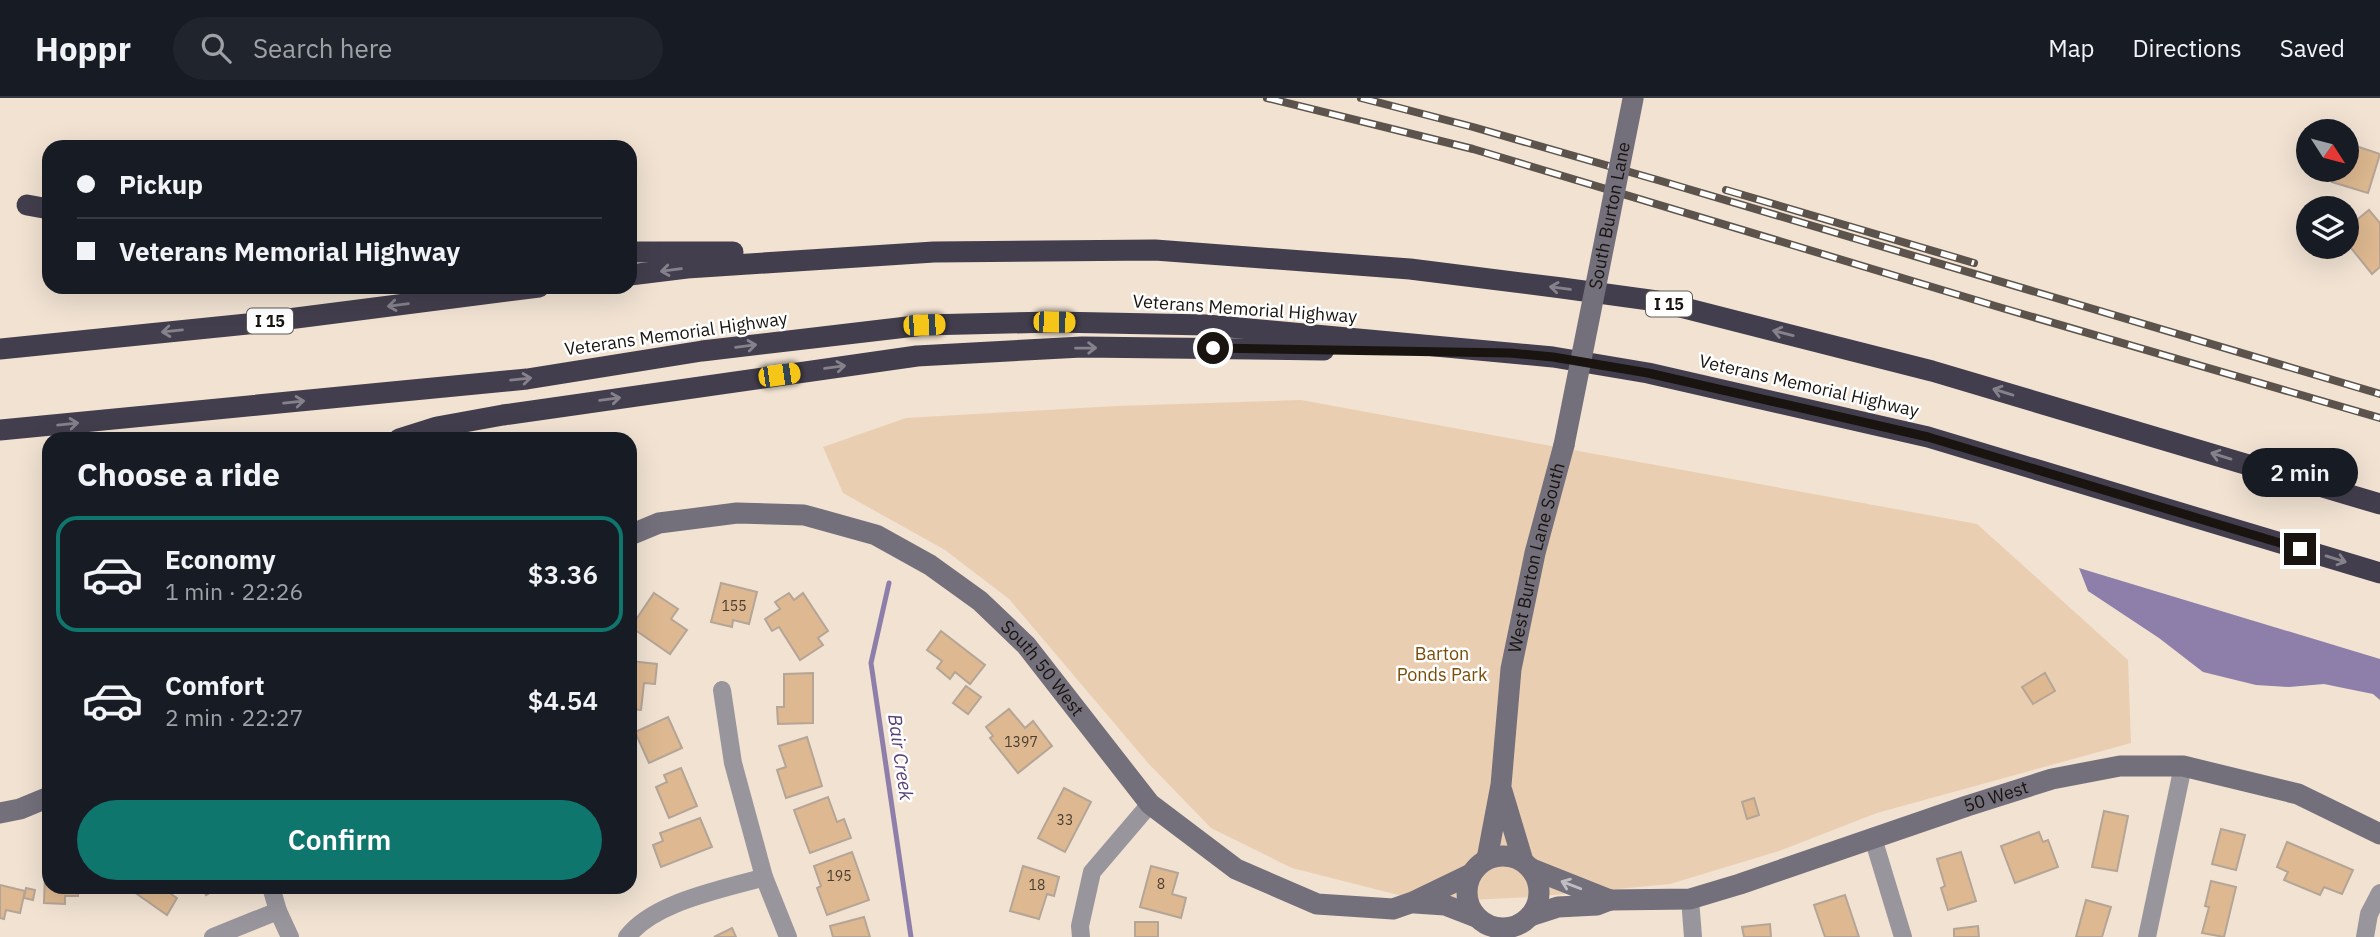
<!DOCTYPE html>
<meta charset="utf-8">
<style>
body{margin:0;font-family:"IBM Plex Sans",sans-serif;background:#20242c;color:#f1f3f6;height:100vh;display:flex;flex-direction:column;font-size:26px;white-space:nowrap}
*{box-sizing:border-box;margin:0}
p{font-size:23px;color:#9ea1a6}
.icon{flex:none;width:38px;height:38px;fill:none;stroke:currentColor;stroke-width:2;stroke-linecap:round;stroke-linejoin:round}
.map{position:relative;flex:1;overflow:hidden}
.side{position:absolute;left:42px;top:334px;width:595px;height:462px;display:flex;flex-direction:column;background:#171b24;border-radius:21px;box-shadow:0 7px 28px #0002}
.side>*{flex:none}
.banner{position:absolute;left:42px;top:42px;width:595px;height:154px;border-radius:21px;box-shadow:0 7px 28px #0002;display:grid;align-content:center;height:154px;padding:0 35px;background:#171b24}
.needle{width:46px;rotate:126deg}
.tools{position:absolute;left:2296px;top:21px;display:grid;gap:14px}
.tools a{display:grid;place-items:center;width:63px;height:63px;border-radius:50%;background:#171b24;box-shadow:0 7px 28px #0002;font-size:35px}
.end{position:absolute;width:32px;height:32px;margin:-16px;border:9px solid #19140f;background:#fff;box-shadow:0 0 0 4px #fff}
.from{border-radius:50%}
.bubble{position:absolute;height:49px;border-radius:24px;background:#171b24;box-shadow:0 7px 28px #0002;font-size:23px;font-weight:600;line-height:49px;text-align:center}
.car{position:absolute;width:21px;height:42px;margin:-21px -10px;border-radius:9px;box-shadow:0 0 5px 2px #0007;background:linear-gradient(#f5c518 24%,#345 0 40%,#f5c518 0 76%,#345 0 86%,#f5c518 0)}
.banner b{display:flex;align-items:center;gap:24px;height:66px;font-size:26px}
.banner b+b{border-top:2px solid #363941}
.banner i{width:18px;height:18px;background:#f1f3f6}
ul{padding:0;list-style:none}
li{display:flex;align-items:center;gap:21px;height:116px;margin:0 14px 10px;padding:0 21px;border:4px solid transparent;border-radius:21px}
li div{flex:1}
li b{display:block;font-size:26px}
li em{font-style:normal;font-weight:600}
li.on{border-color:#0f766e}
li>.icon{width:63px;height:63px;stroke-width:1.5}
h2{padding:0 35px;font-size:32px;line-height:84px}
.cta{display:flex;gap:14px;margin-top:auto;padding:14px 35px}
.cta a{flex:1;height:80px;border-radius:42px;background:#0f766e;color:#fff;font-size:28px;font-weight:600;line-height:80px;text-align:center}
header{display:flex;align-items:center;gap:42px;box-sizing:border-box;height:98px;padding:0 35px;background:#171b24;border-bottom:2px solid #363941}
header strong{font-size:33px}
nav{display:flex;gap:38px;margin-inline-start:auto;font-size:24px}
.search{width:490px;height:63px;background:#20242c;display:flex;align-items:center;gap:18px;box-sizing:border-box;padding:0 24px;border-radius:38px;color:#9ea1a6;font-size:26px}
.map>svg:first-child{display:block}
</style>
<header>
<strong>Hoppr</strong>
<div class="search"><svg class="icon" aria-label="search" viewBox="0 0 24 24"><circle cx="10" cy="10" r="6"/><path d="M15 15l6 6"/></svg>Search here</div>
<nav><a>Map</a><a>Directions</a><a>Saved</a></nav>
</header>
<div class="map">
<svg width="2380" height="839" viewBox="0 0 2380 839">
<rect width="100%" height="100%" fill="#f1e2d2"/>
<polygon fill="#eaceb2" points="1301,302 1977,426 2128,562 2131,645 1877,715 1779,753 1670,786 1533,799 1426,804 1292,770 1211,730 1148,665 1009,501 945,452 843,395 823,349 906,320 1116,308"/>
<polygon fill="#8e7eaa" points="2079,470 2380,561 2380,602 2373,596 2324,586 2289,589 2256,587 2203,574 2159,540 2088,493"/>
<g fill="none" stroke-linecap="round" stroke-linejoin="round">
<polyline stroke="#8e7eaa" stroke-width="5" points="889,485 871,565 911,839"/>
</g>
<g fill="#ddb890" stroke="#b4a597" stroke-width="2">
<polygon points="2347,45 2380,56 2368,95 2332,84 2336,72 2347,72"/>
<polygon points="2369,112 2380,125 2380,169 2372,176 2347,145 2347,130"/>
<polygon points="721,485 757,494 749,526 733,522 732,529 711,524"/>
<polygon points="654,495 678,511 671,521 687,532 670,556 631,529"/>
<polygon points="789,495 794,502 803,495 828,533 818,540 823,547 800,562 779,529 772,533 765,521 780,511 775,504"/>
<polygon points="941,533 985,567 970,586 955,574 950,581 937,570 942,563 927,552"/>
<polygon points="630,563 657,566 655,586 644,585 641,612 630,611"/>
<polygon points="813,575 813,625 778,626 777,609 784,609 784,576"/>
<polygon points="2045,575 2055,593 2033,606 2022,589"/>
<polygon points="966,588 981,599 968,616 953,605"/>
<polygon points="1009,611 1025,630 1033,623 1052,648 1018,675 990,640 993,638 986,629"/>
<polygon points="668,619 682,650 649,665 635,634"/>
<polygon points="807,639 822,688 786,700 777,672 786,669 779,648"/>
<polygon points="681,670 697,708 669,720 656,689 667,684 664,677"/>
<polygon points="1064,690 1091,704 1065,754 1038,740"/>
<polygon points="828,699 837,724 844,721 851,740 810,755 794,712"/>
<polygon points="1754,700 1759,717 1747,721 1742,704"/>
<polygon points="2104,713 2128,718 2117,773 2092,769"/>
<polygon points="700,720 712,749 661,769 653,747 663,743 660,735"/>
<polygon points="2221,731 2245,737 2236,772 2212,766"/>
<polygon points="2039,734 2043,744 2048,742 2058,769 2015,785 2001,748"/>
<polygon points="2287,744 2353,772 2342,796 2324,789 2320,797 2284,782 2288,774 2277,769"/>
<polygon points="852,754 869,802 827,817 817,790 821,788 814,768"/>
<polygon points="1961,754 1976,803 1948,812 1941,790 1945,788 1937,761"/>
<polygon points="1023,768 1059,779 1054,798 1047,796 1039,821 1010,813"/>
<polygon points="1151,768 1178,775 1172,796 1186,800 1181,820 1140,809"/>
<polygon points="45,774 49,774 49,789 78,789 78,798 65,798 65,806 44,805"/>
<polygon points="2211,783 2236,789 2224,839 2202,835 2209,809 2205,808"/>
<polygon points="0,787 25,793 20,815 6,812 4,821 0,820"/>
<polygon points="127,789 167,789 165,792 177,800 167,817"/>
<polygon points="202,789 220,789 206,797"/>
<polygon points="26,790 35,792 33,802 24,800"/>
<polygon points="1845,797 1859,839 1825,839 1814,807"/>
<polygon points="2086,802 2111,809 2102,839 2076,839"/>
<polygon points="864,819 870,839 833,839 830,828"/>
<rect x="1135" y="824" width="23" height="15"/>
<polygon points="1770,826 1771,839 1744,839 1742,829"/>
<polygon points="1978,828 1979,839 1954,839 1954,831"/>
<polygon points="732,830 736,839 714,839"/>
</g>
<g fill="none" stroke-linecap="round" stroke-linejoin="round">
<g stroke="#98959d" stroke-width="18">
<polyline points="722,592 733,665 764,779 788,839"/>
<polyline points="1873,740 1903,839"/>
<polyline points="271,789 278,813 290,839"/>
<polyline points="1690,801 1693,839"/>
<polyline points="213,839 278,813"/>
<path d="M627 839C655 803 722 792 764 779"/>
<polyline points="1081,839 1080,828 1092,774 1150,706"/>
<polyline points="2147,839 2183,668"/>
<polyline points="2365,839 2369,816 2380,795"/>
</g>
<g stroke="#736f7b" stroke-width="21">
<path id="s1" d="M630 437 659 425 737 415 804 417 876 437 930 467 980 503 1026 547 1150 706 1236 771 1317 806 1393 811 1413 804 1471 776"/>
<polyline points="1502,693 1523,763"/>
<polyline points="0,715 20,711 49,699"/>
<circle cx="1503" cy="794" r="36"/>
<path id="s2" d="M1487 761 1501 687 1511 571 1535 455 1564 347"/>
<polyline points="1532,771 1610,802"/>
<polyline points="1415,805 1445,807 1476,819"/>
<path id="s3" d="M1530 818 1558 809 1597 807 1610 802 1690 801 1740 786 1967 708 2052 681 2120 668H2183L2298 696 2380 736"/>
</g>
<g stroke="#433e4d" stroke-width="21">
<polyline points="27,107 49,111"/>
<polyline points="630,154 733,154"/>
<polyline points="630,177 687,170 934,154 1155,152 1410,171 1562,190 1657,203 1932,273 2380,406"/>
<polyline points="0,251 257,225 539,189"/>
<polyline points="0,332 527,281 702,253 924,227 1054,224 1207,227 1553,259 1648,275 1928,339 2380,475"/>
<polyline points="399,341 437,329 503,317 917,258 1082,249 1324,252"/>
</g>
<defs>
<g id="rail">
<polyline points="1267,0 1473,51 2002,210 2380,320"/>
<polyline points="1361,0 1473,29 1661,83 2380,296"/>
<polyline points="1726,92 1974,165"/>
</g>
</defs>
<use href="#rail" stroke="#5c544c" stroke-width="8"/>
<use href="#rail" stroke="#fff" stroke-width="5" stroke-dasharray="16" stroke-linecap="butt"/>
<path stroke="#736f7b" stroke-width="21" id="s4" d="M1564 347 1633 1"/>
</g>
<defs><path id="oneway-shaft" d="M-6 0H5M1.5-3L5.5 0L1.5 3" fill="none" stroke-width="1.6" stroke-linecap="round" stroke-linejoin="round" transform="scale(1.75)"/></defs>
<g stroke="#85828b">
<use href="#oneway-shaft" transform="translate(671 172) rotate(173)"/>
<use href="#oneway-shaft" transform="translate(1560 190) rotate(-172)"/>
<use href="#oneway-shaft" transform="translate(398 207) rotate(173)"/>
<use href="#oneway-shaft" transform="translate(172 233) rotate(174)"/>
<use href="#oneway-shaft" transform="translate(1783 235) rotate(-166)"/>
<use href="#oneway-shaft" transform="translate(746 248) rotate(-7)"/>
<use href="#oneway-shaft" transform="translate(1086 250) rotate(-1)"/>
<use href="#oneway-shaft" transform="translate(835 269) rotate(-8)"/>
<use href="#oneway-shaft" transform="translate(521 281) rotate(-6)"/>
<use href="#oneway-shaft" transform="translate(2003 294) rotate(-163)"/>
<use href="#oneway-shaft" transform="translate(610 301) rotate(-8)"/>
<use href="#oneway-shaft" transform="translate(294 304) rotate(-6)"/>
<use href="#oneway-shaft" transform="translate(68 326) rotate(-6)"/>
<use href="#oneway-shaft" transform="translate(2221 358) rotate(-163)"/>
<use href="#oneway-shaft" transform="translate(2336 461) rotate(17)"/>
</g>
<use stroke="#c0bec4" href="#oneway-shaft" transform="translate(1571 787) rotate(-159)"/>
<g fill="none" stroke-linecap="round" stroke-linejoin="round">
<polyline stroke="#19140f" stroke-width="9" points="1213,250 1510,255 1553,259 1648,275 1928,339 2300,451"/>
</g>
<g text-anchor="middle" stroke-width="5" stroke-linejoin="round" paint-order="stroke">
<g font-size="14" fill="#4a3d2f">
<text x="734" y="513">155</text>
<text x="1021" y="649">1397</text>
<text x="1065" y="727">33</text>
<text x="839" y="783">195</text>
<text x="1161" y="791">8</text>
<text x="1037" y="792">18</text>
</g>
<g fill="#fff" stroke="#5e5a57" stroke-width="2">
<rect x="1646" y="193.5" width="46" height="25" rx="5"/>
<rect x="247" y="210.5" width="46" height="25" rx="5"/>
</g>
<g font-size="16" font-weight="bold" fill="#19140f">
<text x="1669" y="212">I 15</text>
<text x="270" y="229">I 15</text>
</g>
<g font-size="18" fill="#19140f" stroke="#fff">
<text dy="6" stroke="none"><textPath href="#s4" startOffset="234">South Burton Lane</textPath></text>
<text transform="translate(1245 211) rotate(4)" y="6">Veterans Memorial Highway</text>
<text transform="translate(676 236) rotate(-8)" y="6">Veterans Memorial Highway</text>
<text transform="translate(1809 288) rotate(13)" y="6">Veterans Memorial Highway</text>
<text dy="6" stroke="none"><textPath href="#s2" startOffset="306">West Burton Lane South</textPath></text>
<text dy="6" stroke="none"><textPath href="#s1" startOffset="467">South 50 West</textPath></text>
<text dy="6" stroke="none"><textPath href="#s3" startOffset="485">50 West</textPath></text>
</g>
<g font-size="18" fill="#7b4c07" stroke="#fff">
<text x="1442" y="562">Barton<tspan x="1442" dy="21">Ponds Park</tspan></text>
</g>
<g font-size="19" font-style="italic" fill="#573f7a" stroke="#fff">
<text transform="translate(901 659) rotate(82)" y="7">Bair Creek</text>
</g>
</g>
</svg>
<div class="tools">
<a><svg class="needle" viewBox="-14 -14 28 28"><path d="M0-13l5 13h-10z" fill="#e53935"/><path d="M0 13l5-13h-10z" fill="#9ea1a6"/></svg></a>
<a><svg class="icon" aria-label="layers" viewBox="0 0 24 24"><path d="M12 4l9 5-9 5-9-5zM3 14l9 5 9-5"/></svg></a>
</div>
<i class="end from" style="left:1213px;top:250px"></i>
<i class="end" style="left:2300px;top:451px"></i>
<div class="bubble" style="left:2242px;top:350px;width:116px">2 min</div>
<i class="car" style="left:1054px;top:224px;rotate:91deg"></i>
<i class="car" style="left:924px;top:227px;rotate:88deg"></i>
<i class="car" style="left:779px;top:277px;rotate:82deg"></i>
<div class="banner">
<b><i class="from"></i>Pickup</b>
<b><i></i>Veterans Memorial Highway</b>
</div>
<section class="side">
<h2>Choose a ride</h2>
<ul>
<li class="on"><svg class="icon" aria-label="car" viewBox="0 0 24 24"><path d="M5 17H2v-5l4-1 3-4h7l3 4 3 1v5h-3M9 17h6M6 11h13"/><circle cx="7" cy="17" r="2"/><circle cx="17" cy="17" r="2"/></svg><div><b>Economy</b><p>1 min · 22:26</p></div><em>$3.36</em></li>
<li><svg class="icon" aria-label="car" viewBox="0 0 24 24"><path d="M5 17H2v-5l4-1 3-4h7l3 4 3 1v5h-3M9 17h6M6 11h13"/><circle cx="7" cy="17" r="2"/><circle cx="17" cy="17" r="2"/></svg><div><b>Comfort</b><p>2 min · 22:27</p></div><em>$4.54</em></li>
</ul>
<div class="cta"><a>Confirm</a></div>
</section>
</div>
